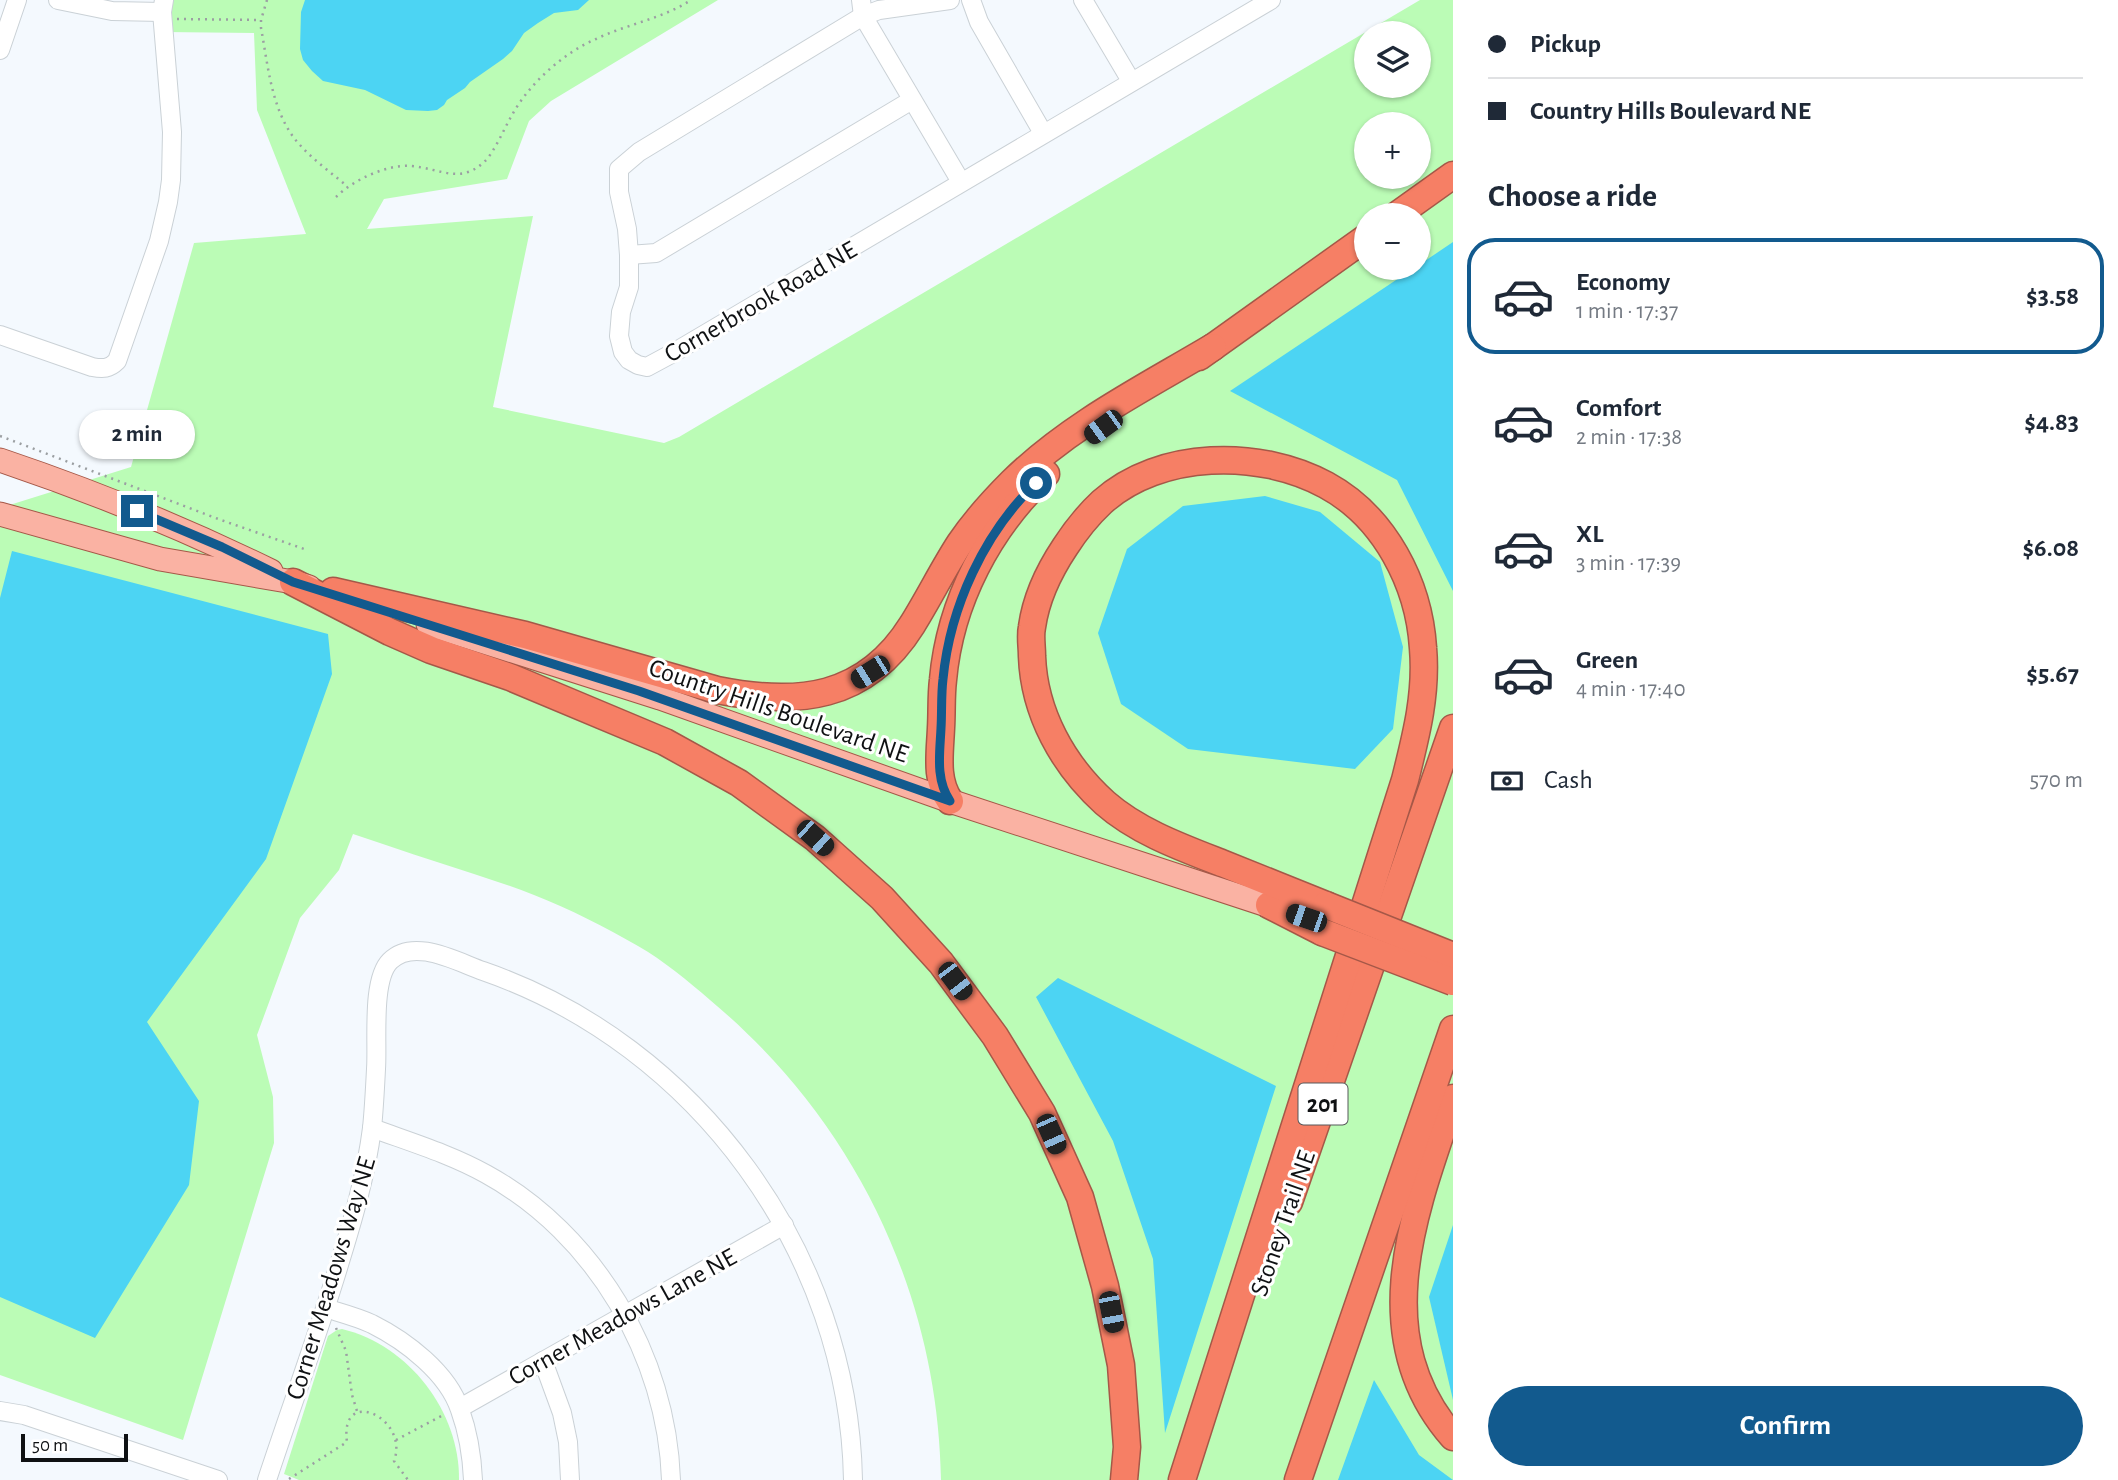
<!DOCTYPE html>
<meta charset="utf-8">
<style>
body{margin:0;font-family:"Alegreya Sans",sans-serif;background:#f2f2f3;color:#1f2937;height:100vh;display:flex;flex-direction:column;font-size:26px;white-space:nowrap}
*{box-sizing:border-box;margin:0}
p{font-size:23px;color:#747a83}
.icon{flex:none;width:38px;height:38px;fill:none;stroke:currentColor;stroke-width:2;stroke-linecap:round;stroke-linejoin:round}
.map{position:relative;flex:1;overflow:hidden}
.drawer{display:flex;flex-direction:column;background:#fff;width:665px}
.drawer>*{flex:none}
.hud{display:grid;align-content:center;height:154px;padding:0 35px;background:#fff}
.buttons{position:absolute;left:1354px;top:21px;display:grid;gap:14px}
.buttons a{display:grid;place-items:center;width:77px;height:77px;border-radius:50%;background:#fff;box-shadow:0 2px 5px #0004;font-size:35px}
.scale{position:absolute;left:21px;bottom:18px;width:107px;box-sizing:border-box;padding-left:7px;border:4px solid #0f1113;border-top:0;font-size:19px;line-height:24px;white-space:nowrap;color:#0f1113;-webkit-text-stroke:5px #fff;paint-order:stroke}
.end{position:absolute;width:32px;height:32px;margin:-16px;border:9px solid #125a8e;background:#fff;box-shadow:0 0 0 4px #fff}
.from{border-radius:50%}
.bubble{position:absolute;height:49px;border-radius:24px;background:#fff;box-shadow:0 2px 5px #0004;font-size:23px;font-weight:700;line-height:49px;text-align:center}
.car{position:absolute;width:21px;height:42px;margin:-21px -10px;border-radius:9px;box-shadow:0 0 5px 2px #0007;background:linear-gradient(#222 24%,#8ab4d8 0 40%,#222 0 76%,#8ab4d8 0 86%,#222 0)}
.hud b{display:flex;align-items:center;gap:24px;height:66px;font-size:26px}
.hud b+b{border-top:2px solid #e0e1e3}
.hud i{width:18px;height:18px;background:#1f2937}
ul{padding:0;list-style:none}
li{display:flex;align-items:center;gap:21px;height:116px;margin:0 14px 10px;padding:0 21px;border:4px solid transparent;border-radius:28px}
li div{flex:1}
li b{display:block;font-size:26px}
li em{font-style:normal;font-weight:700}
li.current{border-color:#125a8e}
li>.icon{width:63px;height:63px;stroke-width:1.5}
h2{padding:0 35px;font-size:32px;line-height:84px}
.pay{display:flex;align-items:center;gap:18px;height:77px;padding:0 35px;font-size:26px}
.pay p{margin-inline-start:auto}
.cta{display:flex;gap:14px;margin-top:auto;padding:14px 35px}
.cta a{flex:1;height:80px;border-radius:42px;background:#125a8e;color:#fff;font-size:28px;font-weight:700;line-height:80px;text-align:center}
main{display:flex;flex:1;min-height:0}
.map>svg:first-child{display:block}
</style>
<main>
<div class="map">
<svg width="1453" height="1480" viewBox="0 0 1453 1480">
<rect width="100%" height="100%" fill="#f4f9fe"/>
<g fill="#bbfcb6" fill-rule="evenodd">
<path d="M164 0H718L551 101 529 121 507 179 384 199 367 229 533 216 493 407 664 443 679 437 1420 0H1453V1480H941C938 1293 854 1120 710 1000 688 981 664 961 638 946 605 927 570 909 534 895 515 887 494 881 474 874 434 861 394 848 353 834L339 870 300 918 257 1035 273 1097 274 1143 183 1440 0 1375V508L131 467 194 243 306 234 257 110 254 33 164 32ZM1367 33H1419V86H1367ZM1367 124H1419V177H1367ZM1367 215H1419V268H1367Z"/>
<path d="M342 1329C409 1345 460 1412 459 1480H299L284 1474 328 1336 337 1330Z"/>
</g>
<g fill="#4cd4f3">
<polygon points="305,0 589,0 578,10 554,13 538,23 524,33 512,51 503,59 470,82 465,88 447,100 444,105 437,110 428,111 406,110 365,90 323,81 312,71 303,60 300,49 301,12"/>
<polygon points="1453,242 1453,591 1397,480 1230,391 1414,268 1419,268 1419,265"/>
<polygon points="1265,496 1320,512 1380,562 1403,647 1393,729 1355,769 1188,749 1121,704 1098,633 1127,549 1183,506"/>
<polygon points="12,551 328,634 332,674 266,859 147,1022 199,1101 189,1185 95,1338 0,1297 0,598"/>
<polygon points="1058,978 1276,1086 1165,1433 1153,1259 1113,1141 1036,997"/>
<polygon points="1453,1225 1453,1400 1429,1297"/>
<polygon points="1374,1380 1419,1455 1453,1480 1338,1480"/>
</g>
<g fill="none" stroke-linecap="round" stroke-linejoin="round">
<defs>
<g id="minor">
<polyline points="58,0 112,11 162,12"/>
<polyline points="861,0 863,16 961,182"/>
<polyline points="950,0 879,10 863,16 639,152 619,169 619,192 627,229 629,255 629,287 621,312 619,336 623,352 629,360 638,365 647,367 673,353 1271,0"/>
<polyline points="971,0 979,22 1043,133"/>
<polyline points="1083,0 1131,81"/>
<polyline points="0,50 17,0"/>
<polyline points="629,255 656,253 912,100"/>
<path d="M0 335 92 367C103 369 109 369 117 361L159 241 168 202 171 180 172 132 162 12 164 0"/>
<path d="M372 1128C410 1142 450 1154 486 1174 595 1234 667 1356 671 1480"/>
<path d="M325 1308C341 1313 357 1317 372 1324 406 1341 448 1373 460 1410 468 1432 472 1457 473 1480"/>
<polyline points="543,1361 562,1413 568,1442 570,1480"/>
<polyline points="460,1408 784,1225"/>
<polyline points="0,1411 24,1415 218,1480"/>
<path d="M267 1480C290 1410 316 1340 338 1268 352 1223 366 1176 372 1128 374 1109 375 1089 376 1069 378 1043 371 980 390 961 414 937 457 962 483 971 697 1045 849 1253 853 1480"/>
</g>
<g id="major">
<path d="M0 460C92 491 183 528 271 571"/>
<polyline points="0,514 160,559 293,582 309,587"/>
<polyline points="428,624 660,698 950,801 1285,911"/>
</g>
<g id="highway">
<polyline points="1397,215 1453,175"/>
<polyline points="1199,357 1367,237"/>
<polyline points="293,582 390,632 431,650 510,677 665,742 739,783 815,838 882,898 941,963 995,1036 1042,1113 1080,1197 1105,1286 1121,1365 1127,1447 1124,1480"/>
<path d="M333 591 525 635 717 690C797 706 865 700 912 625 929 598 943 569 960 543 975 521 993 501 1012 482 1070 425 1144 388 1213 347"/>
<path d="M950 801C935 780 940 753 941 728 942 712 941 696 943 680 950 601 989 528 1046 474"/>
<polyline points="1269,905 1322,932"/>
<path d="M1453 1098C1415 1209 1364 1336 1453 1437"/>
<polyline points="1289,1202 1453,728"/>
<path d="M1182 1480 1405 780C1416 736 1427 694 1423 648 1419 584 1385 517 1326 485 1260 449 1160 450 1102 502 1087 516 1076 530 1065 547 1049 571 1036 598 1032 627 1030 636 1032 646 1032 656 1034 713 1063 765 1105 803 1138 832 1183 848 1224 864 1258 878 1292 891 1326 905"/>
<polyline points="1298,1480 1453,1029"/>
</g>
</defs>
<use href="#minor" stroke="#cad1d6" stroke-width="20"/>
<use href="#major" stroke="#a55848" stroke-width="25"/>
<use href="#highway" stroke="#a55848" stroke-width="29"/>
<g stroke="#9b9fa2" stroke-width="2.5" stroke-dasharray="2 5" stroke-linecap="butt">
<path d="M267 0 261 20V28C268 65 271 107 294 138 309 157 329 171 347 186"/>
<polyline points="177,19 261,20"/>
<path d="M336 197C353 180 387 164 411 166 443 169 462 186 488 158 498 144 504 129 512 115 529 84 563 53 596 39 627 24 662 19 691 0"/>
<polyline points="0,436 221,520 307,550"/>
<polyline points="336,1328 346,1351 352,1395 357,1411"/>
<polyline points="396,1440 445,1414"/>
<path d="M289 1479 347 1442C339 1385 410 1418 394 1461L408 1480"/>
</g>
<use href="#minor" stroke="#fff" stroke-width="18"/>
<use href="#major" stroke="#fab2a3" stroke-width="23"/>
<use href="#highway" stroke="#f67f65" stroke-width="26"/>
<defs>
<g id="highway-bridge">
<polyline points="1326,905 1453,956"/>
<polyline points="1322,932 1453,982"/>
</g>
</defs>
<use href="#highway-bridge" stroke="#a55848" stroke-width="29" stroke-linecap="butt"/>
<use href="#highway-bridge" stroke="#f67f65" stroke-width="26"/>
</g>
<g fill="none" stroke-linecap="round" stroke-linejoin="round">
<path stroke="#125a8e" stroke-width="9" d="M137 511 222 547 293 582 639 691 950 801C935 779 940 752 941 728 942 712 941 695 943 679 950 607 984 533 1036 483"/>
</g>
<g text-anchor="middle" stroke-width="6" stroke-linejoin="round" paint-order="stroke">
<rect fill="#fff" stroke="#57585a" stroke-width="2" x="1298.5" y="1083.5" width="49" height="41" rx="5"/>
<g font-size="24" font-weight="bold" fill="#0f1113">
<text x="1323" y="1112">201</text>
</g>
<g font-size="26" fill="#0f1113" stroke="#fff">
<text transform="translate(760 301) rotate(-30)" y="9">Cornerbrook Road NE</text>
<text transform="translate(779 710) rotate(19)" y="9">Country Hills Boulevard NE</text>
<text transform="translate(1282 1223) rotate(-71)" y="9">Stoney Trail NE</text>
<text transform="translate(330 1278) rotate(-73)" y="9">Corner Meadows Way NE</text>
<text transform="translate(622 1316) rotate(-29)" y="9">Corner Meadows Lane NE</text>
</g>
</g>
</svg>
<div class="buttons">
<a><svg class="icon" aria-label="layers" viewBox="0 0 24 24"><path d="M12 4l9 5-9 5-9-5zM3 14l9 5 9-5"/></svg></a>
<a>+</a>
<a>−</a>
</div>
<div class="scale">50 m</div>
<i class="end from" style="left:1036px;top:483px"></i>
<i class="end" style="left:137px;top:511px"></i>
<div class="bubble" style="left:79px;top:410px;width:116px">2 min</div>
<i class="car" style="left:1103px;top:427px;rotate:234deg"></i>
<i class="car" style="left:870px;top:672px;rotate:238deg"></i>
<i class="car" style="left:815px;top:838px;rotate:132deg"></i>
<i class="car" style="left:1306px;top:918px;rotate:289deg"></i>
<i class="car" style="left:955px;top:981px;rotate:143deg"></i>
<i class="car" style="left:1051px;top:1134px;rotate:156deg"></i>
<i class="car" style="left:1111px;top:1312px;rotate:169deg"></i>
</div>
<section class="drawer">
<div class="hud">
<b><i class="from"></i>Pickup</b>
<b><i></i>Country Hills Boulevard NE</b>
</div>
<h2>Choose a ride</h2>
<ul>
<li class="current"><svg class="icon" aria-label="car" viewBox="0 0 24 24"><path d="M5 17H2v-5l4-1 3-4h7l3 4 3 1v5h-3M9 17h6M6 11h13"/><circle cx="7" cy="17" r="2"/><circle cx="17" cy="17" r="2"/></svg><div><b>Economy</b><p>1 min · 17:37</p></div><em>$3.58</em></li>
<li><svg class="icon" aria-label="car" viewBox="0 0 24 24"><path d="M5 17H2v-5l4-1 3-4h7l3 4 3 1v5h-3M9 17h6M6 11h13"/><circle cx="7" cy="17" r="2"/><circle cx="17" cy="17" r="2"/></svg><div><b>Comfort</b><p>2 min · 17:38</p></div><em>$4.83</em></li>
<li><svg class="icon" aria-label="car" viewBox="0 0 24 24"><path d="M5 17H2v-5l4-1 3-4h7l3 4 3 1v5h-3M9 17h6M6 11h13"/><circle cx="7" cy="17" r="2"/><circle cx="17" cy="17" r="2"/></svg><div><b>XL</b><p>3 min · 17:39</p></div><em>$6.08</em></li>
<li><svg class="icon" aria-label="car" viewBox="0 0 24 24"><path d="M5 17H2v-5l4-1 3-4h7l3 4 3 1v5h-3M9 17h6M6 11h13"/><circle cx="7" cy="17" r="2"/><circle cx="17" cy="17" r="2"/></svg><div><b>Green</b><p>4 min · 17:40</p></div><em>$5.67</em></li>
</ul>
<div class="pay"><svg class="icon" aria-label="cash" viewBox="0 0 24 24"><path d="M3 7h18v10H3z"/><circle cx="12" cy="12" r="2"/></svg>Cash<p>570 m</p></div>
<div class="cta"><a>Confirm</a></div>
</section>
</main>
